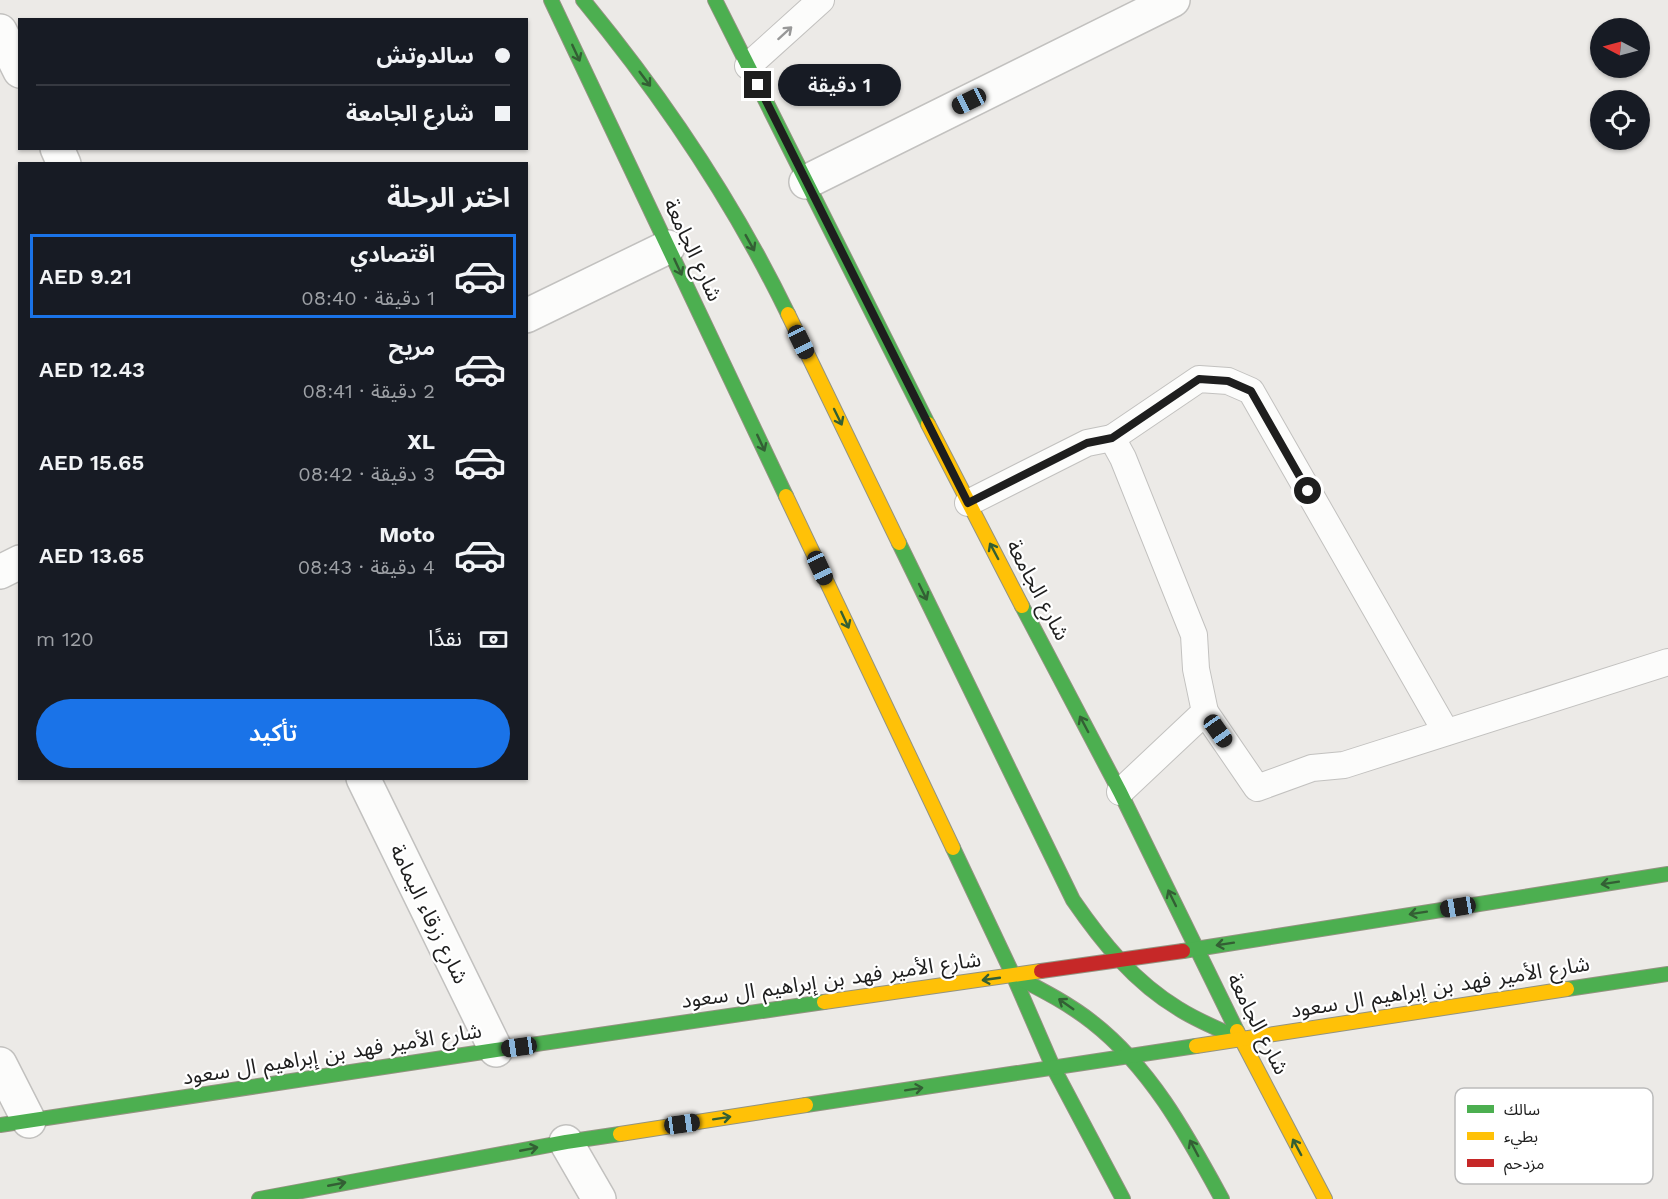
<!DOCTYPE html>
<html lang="ar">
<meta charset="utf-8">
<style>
body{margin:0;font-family:"Work Sans","Noto Sans Arabic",sans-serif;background:#20242c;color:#f1f3f6;direction:rtl;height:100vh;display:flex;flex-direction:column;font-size:22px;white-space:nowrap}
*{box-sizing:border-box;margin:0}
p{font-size:20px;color:#9ea1a6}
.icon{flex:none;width:33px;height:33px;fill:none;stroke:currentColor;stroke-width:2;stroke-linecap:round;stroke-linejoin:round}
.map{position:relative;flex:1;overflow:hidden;direction:ltr}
.panel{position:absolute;left:18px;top:162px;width:510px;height:618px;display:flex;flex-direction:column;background:#171b24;border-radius:0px;box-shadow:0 2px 4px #0004;direction:rtl}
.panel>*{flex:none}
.banner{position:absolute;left:18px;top:18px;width:510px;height:132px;border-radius:0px;box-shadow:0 2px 4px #0004;direction:rtl;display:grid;align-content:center;height:132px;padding:0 18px;background:#171b24}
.needle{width:39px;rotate:276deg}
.buttons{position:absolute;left:1590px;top:18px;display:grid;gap:12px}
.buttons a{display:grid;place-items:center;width:60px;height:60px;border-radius:50%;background:#171b24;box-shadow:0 2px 4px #0004;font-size:30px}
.end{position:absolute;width:27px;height:27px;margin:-14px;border:8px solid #1e1e1e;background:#fff;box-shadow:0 0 0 3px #fff}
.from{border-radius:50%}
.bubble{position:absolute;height:42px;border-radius:21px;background:#171b24;box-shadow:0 2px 4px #0004;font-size:20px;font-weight:600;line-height:42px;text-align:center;direction:rtl}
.car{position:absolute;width:18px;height:36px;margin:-18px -9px;border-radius:8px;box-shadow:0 0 4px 2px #0007;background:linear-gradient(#222 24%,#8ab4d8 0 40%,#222 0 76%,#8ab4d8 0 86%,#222 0)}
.banner b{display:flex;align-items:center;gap:21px;height:57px;font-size:22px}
.banner b+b{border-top:2px solid #363941}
.banner i{width:15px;height:15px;background:#f1f3f6}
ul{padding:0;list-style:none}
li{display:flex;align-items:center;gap:18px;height:84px;margin:0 12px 9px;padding:0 6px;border:3px solid transparent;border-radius:0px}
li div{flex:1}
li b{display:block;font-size:22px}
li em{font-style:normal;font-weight:600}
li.active{border-color:#1a73e8}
li>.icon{width:54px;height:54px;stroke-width:1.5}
h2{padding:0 18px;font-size:27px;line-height:72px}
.pay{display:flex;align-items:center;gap:15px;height:66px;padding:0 18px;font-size:22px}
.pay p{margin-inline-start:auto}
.action{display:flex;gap:12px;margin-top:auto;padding:12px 18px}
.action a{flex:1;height:69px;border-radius:36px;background:#1a73e8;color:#fff;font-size:24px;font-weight:600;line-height:69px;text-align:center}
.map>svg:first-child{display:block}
</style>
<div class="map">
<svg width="1668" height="1199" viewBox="0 0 1668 1199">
<rect width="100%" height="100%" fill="#eceae7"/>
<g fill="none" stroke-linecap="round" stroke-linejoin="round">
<defs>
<g id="lane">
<polyline points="748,66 821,0"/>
<polyline points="1112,438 1199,379 1228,381 1251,391 1446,732"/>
<polyline points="968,503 1087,443 1112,438 1123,458 1194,635 1196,669 1205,712 1120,792"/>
<polyline points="1205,712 1257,788 1312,768 1344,765 1668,662"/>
</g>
<g id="street">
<polyline points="0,31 20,71"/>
<polyline points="57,148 64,164"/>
<polyline points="806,182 1173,0"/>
<polyline points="526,316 668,247"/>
<polyline points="0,572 20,562"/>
<polyline points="363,778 496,1050"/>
<polyline points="0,1064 29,1121"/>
<polyline points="566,1142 599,1199"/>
</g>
<g id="fast">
<polyline points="551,0 786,496"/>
<path d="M583 0C663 97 733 201 788 314"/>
<polyline points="715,0 928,424"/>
<path d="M899 543 1073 900C1102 942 1134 982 1179 1009 1198 1021 1220 1030 1241 1039"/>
<polyline points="1022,606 1120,792 1237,1031"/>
<polyline points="953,848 1013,975 1053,1067 1123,1199"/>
<polyline points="1183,951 1668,874"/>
<path d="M1013 975C1040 989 1068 1003 1092 1022 1151 1068 1187 1135 1222 1199"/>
<polyline points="1567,989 1668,974"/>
<polyline points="806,1105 1196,1046"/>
<polyline points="0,1125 496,1050 824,1002"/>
<polyline points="259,1199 566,1142 620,1134"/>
</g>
<g id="slow">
<polyline points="788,314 899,543"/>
<polyline points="928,424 1022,606"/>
<polyline points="786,496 953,848"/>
<polyline points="824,1002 1041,971"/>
<polyline points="1237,1031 1325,1199"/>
<polyline points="1196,1046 1567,989"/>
<polyline points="620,1134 806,1105"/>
</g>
<polyline id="jam" points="1041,971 1183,951"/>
</defs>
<use href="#lane" stroke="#c2c1bf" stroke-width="28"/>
<use href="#street" stroke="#c2c1bf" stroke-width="36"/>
<use href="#fast" stroke="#939381" stroke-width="16"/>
<use href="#slow" stroke="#939381" stroke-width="16"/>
<use href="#jam" stroke="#939381" stroke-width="16"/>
<use href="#lane" stroke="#fcfcfb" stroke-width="26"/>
<use href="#street" stroke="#fcfcfb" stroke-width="33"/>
<use href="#fast" stroke="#4caf50" stroke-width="14"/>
<use href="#slow" stroke="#ffc107" stroke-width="14"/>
<use href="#jam" stroke="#c62828" stroke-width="14"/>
</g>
<defs><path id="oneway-shaft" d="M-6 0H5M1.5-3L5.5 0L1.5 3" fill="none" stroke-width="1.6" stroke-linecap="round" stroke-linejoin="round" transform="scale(1.5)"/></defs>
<use stroke="#989898" href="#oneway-shaft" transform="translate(785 33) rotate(-42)"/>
<g stroke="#335f34">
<use href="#oneway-shaft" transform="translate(576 53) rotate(65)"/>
<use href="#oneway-shaft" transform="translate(645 79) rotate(53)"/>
<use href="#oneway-shaft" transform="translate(750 243) rotate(61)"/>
<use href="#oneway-shaft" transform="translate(678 267) rotate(65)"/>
<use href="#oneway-shaft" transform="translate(838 417) rotate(64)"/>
<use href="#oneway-shaft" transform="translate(761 443) rotate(65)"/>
<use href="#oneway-shaft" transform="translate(994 551) rotate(-118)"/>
<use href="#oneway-shaft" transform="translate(923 592) rotate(64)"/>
<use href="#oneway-shaft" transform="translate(845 620) rotate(65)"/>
<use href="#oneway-shaft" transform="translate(1084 724) rotate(-118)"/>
<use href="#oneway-shaft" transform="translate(1610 883) rotate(171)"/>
<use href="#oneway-shaft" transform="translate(1172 898) rotate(-116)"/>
<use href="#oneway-shaft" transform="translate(1418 913) rotate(171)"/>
<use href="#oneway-shaft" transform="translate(1225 944) rotate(171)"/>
<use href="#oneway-shaft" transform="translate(991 979) rotate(172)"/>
<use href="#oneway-shaft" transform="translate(1066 1004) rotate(-145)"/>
<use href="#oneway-shaft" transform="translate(914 1089) rotate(-9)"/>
<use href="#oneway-shaft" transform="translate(722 1118) rotate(-9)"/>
<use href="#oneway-shaft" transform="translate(1297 1147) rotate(-118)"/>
<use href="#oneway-shaft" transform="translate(1194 1148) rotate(-118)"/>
<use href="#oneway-shaft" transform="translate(529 1149) rotate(-11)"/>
<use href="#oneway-shaft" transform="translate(337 1184) rotate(-11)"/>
</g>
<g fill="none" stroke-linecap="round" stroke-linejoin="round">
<polyline stroke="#1e1e1e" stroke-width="8" points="758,85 968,503 1087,443 1112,438 1199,379 1228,381 1251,391 1308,491"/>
</g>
<g text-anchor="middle" stroke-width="4.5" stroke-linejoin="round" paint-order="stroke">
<g font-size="21" fill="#1e1e1e" stroke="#fff">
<text transform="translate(693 250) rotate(65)" y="7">شارع الجامعة</text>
<text transform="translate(1038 590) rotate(62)" y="7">شارع الجامعة</text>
<text transform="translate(429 914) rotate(64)" y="7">شارع زرقاء اليمامة</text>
<text transform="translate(831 980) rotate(-8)" y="7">شارع الأمير فهد بن إبراهيم ال سعود</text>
<text transform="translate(1440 987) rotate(-9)" y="7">شارع الأمير فهد بن إبراهيم ال سعود</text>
<text transform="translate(1258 1024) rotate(63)" y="7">شارع الجامعة</text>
<text transform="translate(332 1054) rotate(-9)" y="7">شارع الأمير فهد بن إبراهيم ال سعود</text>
</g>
</g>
<rect x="1455" y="1088" width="198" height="96" rx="9" fill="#fff" stroke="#bcbcbc" stroke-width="1.5"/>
<rect x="1467" y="1105" width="27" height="8" fill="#4caf50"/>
<rect x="1467" y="1132" width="27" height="8" fill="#ffc107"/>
<rect x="1467" y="1159" width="27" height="8" fill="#c62828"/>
<g font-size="16" fill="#1e1e1e">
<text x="1504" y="1115">سالك</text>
<text x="1504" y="1142">بطيء</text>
<text x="1504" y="1169">مزدحم</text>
</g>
</svg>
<div class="buttons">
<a><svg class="needle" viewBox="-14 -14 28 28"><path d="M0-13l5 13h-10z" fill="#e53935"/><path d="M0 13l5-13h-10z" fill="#9ea1a6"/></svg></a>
<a><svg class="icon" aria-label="locate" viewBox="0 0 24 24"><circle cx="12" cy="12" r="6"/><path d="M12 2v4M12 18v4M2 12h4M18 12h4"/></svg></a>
</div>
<i class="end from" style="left:1308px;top:491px"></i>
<i class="end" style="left:758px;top:85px"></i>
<div class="bubble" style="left:778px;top:64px;width:123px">1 دقيقة</div>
<i class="car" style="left:969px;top:101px;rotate:244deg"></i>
<i class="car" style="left:801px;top:342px;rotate:154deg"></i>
<i class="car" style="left:820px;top:568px;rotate:155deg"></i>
<i class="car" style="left:1218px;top:731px;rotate:145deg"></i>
<i class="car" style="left:1458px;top:907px;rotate:261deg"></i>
<i class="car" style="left:519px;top:1047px;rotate:262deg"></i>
<i class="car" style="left:682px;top:1124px;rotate:82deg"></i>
<div class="banner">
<b><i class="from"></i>سالدوتش</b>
<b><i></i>شارع الجامعة</b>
</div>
<section class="panel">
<h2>اختر الرحلة</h2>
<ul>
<li class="active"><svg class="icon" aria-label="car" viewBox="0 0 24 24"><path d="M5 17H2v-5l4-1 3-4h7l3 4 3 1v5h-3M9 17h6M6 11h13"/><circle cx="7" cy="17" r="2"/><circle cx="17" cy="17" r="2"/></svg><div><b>اقتصادي</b><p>1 دقيقة · 08:40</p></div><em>AED 9.21</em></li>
<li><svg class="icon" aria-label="car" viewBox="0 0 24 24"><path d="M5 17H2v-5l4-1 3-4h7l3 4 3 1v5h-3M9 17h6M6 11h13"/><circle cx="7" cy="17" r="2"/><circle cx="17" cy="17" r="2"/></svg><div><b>مريح</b><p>2 دقيقة · 08:41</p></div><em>AED 12.43</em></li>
<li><svg class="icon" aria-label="car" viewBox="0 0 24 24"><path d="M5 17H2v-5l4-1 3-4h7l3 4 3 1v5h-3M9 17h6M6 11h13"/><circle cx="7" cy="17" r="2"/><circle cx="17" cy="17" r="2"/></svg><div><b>XL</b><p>3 دقيقة · 08:42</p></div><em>AED 15.65</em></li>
<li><svg class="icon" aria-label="car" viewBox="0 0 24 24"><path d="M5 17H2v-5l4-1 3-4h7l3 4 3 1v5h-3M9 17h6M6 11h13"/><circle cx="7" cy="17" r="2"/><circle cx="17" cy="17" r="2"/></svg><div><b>Moto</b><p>4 دقيقة · 08:43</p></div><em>AED 13.65</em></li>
</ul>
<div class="pay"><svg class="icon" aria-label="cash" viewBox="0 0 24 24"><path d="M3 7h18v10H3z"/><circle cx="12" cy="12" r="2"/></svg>نقدًا<p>120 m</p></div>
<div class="action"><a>تأكيد</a></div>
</section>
</div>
